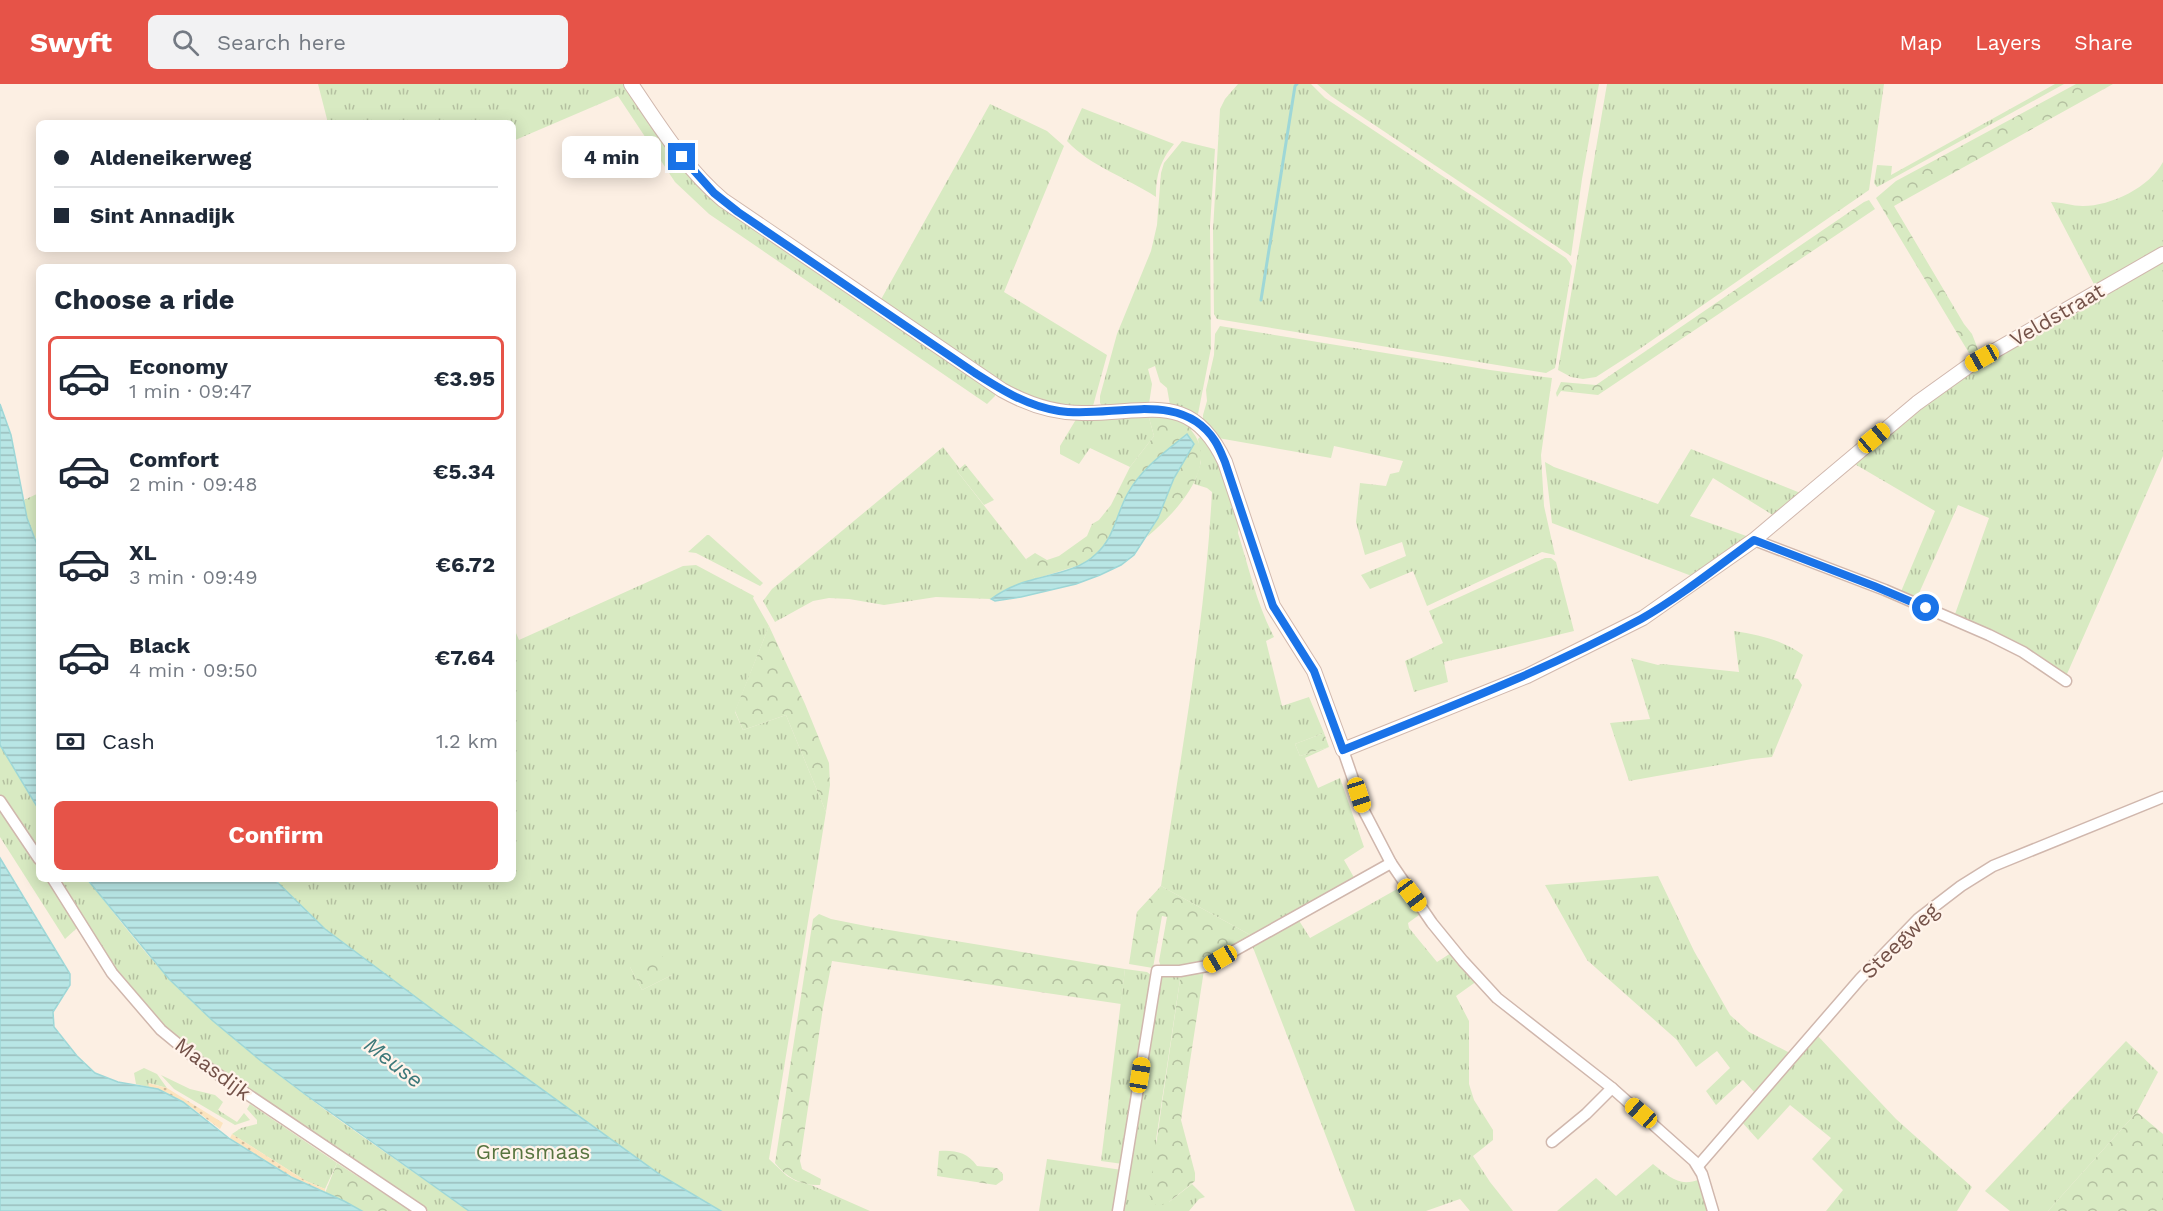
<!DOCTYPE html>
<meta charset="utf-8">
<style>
body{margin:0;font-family:"Work Sans",sans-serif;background:#f2f2f3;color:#1f2937;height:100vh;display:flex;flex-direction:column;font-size:22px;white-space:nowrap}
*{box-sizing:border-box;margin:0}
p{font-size:20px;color:#747a83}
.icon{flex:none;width:33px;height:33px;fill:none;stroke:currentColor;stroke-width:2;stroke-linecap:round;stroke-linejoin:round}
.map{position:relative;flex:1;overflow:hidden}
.drawer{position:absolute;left:36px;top:180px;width:480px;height:618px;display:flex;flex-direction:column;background:#fff;border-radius:9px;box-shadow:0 3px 15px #0003}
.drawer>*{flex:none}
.top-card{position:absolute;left:36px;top:36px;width:480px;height:132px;border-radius:9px;box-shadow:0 3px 15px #0003;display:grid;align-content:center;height:132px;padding:0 18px;background:#fff}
.end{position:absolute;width:27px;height:27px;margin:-14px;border:8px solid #1a73e8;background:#fff;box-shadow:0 0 0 3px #fff}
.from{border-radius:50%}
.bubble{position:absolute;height:42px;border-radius:9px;background:#fff;box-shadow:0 3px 15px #0003;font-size:20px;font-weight:700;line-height:42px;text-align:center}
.car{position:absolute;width:18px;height:36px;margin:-18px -9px;border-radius:8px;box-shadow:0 0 4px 2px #0007;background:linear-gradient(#f5c518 24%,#345 0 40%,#f5c518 0 76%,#345 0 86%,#f5c518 0)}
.top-card b{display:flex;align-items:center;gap:21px;height:57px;font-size:22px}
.top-card b+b{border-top:2px solid #e0e1e3}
.top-card i{width:15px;height:15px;background:#1f2937}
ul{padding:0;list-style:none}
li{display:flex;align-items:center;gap:18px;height:84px;margin:0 12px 9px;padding:0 6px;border:3px solid transparent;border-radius:9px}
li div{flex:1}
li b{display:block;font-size:22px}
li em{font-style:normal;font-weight:700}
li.current{border-color:#e65348}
li>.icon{width:54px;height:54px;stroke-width:1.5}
h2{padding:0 18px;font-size:27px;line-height:72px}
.pay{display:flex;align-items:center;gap:15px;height:66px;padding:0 18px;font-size:22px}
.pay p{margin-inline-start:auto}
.button{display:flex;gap:12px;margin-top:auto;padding:12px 18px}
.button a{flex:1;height:69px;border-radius:9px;background:#e65348;color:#fff;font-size:24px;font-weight:700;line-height:69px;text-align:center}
header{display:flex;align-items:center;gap:36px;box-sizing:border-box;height:84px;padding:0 30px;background:#e65348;color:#fff}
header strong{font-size:28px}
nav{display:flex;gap:33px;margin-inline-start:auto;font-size:21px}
.search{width:420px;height:54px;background:#f2f2f3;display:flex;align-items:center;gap:15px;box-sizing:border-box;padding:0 21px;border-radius:9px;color:#747a83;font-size:22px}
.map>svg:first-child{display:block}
</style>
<header>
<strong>Swyft</strong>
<div class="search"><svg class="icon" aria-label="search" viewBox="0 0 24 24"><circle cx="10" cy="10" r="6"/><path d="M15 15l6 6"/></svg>Search here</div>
<nav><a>Map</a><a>Layers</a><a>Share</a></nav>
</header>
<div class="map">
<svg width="2163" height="1127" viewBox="0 0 2163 1127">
<defs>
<pattern id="grass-tufts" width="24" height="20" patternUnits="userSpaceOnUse" patternTransform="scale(1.5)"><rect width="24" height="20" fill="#d8eac2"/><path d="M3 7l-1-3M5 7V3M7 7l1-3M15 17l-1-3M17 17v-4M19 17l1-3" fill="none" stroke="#b4c0a0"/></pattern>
<pattern id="forest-crowns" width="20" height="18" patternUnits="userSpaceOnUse" patternTransform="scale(1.5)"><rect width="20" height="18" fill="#d8eac2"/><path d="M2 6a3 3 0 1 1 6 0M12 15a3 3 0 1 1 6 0" fill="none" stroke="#b4c0a0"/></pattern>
<pattern id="sand-dots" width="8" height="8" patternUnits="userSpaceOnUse" patternTransform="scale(1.5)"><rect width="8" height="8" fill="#fce4be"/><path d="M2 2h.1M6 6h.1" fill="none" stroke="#d1bb9c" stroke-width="1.8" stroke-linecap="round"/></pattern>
<pattern id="water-rules" width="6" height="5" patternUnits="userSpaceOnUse" patternTransform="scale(1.5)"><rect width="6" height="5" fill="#b8e6e5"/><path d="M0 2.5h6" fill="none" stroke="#9abdbc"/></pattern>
</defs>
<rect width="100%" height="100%" fill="#fcefe3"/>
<g fill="url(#grass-tufts)" fill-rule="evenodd">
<polygon points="318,0 625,0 687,89 710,113 995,308 995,312 987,320 709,130 675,98 618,12 513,57 513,39 328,39"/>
<polygon points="1238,0 1311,0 1325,14 1566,174 1572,182 1555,284 1546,289 1217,235 1214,230 1213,146 1220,25 1225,15"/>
<polygon points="1317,0 1599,0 1582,95 1571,172 1331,12"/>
<polygon points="1607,0 1884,0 1869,106 1638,266 1596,293 1583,295 1571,293 1558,286"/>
<polygon points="2055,0 2064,0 1879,102 1877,103 1874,99 1877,81 1892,82 1891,91"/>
<polygon points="990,20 1047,47 1064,62 1004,208 1107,271 1093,322 1070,324 1017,310 879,219"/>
<path d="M1082 24 1174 60C1160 77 1156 91 1156 113 1126 93 1091 83 1067 57Z"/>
<polygon points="1182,57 1215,65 1210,142 1211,264 1198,330 1170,321 1167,304 1160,298 1155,282 1148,285 1152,300 1149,320 1104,324 1100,319 1100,312 1117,250 1151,167 1157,141 1161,89 1164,79"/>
<path d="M2163 78V167L2096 204 2051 118C2062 118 2072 122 2083 122 2111 122 2150 103 2163 78Z"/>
<polygon points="2163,176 2163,372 2067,590 2064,592 1954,533 1989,434 1958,421 1916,516 1900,510 1935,427 1853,379 1947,302"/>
<polygon points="1220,242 1490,286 1552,294 1541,371 1544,422 1555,471 1542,468 1427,522 1413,487 1370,505 1361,491 1406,472 1402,458 1365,471 1356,438 1360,399 1386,402 1390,390 1399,388 1403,377 1334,362 1331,374 1218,354 1203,336 1203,331 1207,317 1206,306 1214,271 1215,250"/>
<polygon points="1148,330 1154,352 1130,383 1090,364 1079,380 1060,370 1060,362 1078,332"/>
<path d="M1202 351 1216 370 1239 441 1238 449C1249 484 1257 521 1274 553L1266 557 1282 622 1309 613 1324 649 1295 660 1300 672 1329 663 1305 674 1318 704 1340 694 1364 763 1344 776 1356 797 1254 853 1161 802C1181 671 1205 540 1212 408L1207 404 1194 400 1201 378 1198 355Z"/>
<polygon points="943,363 960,385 957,387 1029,479 1035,495 1004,506 991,515 936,513 884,521 849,515 829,514 813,517 775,538 763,517 772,505"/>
<polygon points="1691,365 1803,410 1776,433 1713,394 1690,432 1752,454 1697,494 1552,439 1545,378 1554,383 1658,420"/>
<polygon points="39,409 39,466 27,434 24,416"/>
<polygon points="707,451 709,451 763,499 760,502 696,469 688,468"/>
<polygon points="1545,474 1551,474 1556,478 1574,547 1444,578 1448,598 1414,608 1405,577 1443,559 1429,527"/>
<path d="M696 481 754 512 753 514 769 542 735 628 743 646 786 631 826 728 769 1075 787 1092 796 1097 811 1101 870 1127H721L662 1092 453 941 325 845 274 795H513V542L519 556 683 482ZM630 883 672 891 642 906Z"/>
<path d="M1734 547C1760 551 1782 556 1803 571L1794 594 1798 595 1802 601 1772 673 1752 675 1629 697 1610 639 1650 635 1631 574 1658 581 1662 580 1739 588Z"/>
<path d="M0 661 39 726V795H87C119 835 150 877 187 913 272 994 373 1059 469 1127H428L284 1031 177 956 129 906 90 848 77 844 65 855 0 753Z"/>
<polygon points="1658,792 1694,867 1730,931 1749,948 1790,969 1755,1009 1743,996 1716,1021 1706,1007 1730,984 1717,967 1696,983 1677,956 1587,876 1545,801"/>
<polygon points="1399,804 1419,831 1408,839 1409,844 1437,878 1451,869 1477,897 1456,912 1469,937 1469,1000 1474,1016 1493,1046 1493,1056 1473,1072 1490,1098 1513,1127 1470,1127 1460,1115 1426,1127 1355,1127 1252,861 1298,835 1310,854"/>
<polygon points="1125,885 1147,888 1151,891 1123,1080 1101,1077"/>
<polygon points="1181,889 1156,1056 1169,1118 1192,1100 1205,1113 1199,1115 1189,1127 1122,1127 1160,892"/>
<polygon points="1816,950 1896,1035 1972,1103 1957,1127 1826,1127 1843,1106 1812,1075 1831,1054 1790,1021 1758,1056 1740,1036"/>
<polygon points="2126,957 2158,988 2137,1028 2048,1127 2010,1127 1985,1107"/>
<polygon points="144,984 157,990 167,1004 149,999 149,1003 136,1000 134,989"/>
<polygon points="161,991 190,1005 215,1011 223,1018 218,1026 237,1038 244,1029 250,1036 235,1041 174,1005"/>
<polygon points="250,1020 337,1079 325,1105 306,1097 232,1050 241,1044 257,1040 257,1036 247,1025"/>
<polygon points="1047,1075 1122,1086 1113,1127 1039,1127"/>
<path d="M1653 1080C1669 1092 1679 1104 1700 1095L1710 1127H1557L1596 1094 1616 1112Z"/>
</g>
<g fill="url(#forest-crowns)">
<polygon points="2076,0 2113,0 1894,122 1964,240 1972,250 1979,268 1969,269 1876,114 1896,97"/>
<polygon points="1869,116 1875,125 1598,311 1561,307 1557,313 1556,309 1561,298 1596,301 1864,118"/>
<path d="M1148 330 1170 332 1193 342 1191 346C1222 382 1174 430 1147 453L1158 434 1174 394 1194 360 1127 411 1110 454 1096 471 1083 480 1035 495 1026 475 1035 469 1047 476 1059 472 1087 452 1092 440 1099 436 1111 421 1130 383 1154 352Z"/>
<polygon points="965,380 994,416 984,421 957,387"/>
<polygon points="769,542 805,620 829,679 830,701 826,728 786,631 743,646 735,627"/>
<polygon points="1324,649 1329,663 1300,672 1295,660"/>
<polygon points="1161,802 1254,853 1222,866 1193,881 1161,883 1159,877 1167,833 1162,832 1153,884 1129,880 1137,828"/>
<path d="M819 830 831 835 871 843 1125 885 1121 920 832 877 823 924 800 1077 802 1085 821 1095 820 1101C801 1102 786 1093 775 1079L813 835Z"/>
<polygon points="661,870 672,891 642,906 630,883"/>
<polygon points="1204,886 1181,1036 1195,1089 1195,1097 1169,1118 1157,1122 1151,1116 1149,1109 1181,889"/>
<polygon points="2137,1028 2163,1050 2163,1127 2048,1127"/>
<path d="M939 1067C955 1066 967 1068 977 1082L997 1084 1003 1090V1096L996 1101 937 1092Z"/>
<polygon points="337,1079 411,1127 362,1127 325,1109"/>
</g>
<g fill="url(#sand-dots)">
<path d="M148 999 167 1004 223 1039 220 1045C198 1028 176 1010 149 1003Z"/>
<path d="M232 1050 306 1097 325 1105V1109C291 1094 261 1074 230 1054Z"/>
</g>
<g fill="url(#water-rules)" stroke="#9ed7d7" stroke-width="1.5">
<polygon points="0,320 11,351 27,434 39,466 39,726 0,661"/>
<path d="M1187 350 1194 360 1174 394 1158 434 1134 471 1121 481 1100 491 1076 500 1021 513 995 517 991 515C1002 507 1014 501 1028 497 1051 490 1079 487 1096 470 1115 453 1116 430 1128 409 1142 384 1165 368 1187 350Z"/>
<polygon points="0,774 70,890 70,901 53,928 54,943 77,972 95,989 118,998 158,1005 183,1018 230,1055 291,1093 344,1117 362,1127 0,1127"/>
<polygon points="87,795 274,795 325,845 453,941 662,1092 721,1127 469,1127 306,1011 261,977 213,937 169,895"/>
</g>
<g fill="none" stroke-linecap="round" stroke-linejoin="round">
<polyline stroke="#9ed7d7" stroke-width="3" points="1261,216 1295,2 1297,0"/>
<defs>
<g id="minor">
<polyline points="1754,456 1885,506 1989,551 2023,568 2066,597"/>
<polyline points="1343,666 1364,727 1391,779 1432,839 1463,877 1497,914 1612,1004 1694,1077 1702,1090 1713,1127"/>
<polyline points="0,717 39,775"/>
<polyline points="53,795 112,889 161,946 201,979 421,1127"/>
<polyline points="1552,1058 1586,1030 1612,1004"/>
<polyline points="1698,1082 1860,895 1918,835 1961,802 1993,782 2163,713"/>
<polyline points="1118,1127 1157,887 1180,887 1207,882 1391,779"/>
</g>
<path id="tertiary" d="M631 0C659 41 685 84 723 116L1002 306C1027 320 1054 329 1082 329 1147 330 1191 305 1225 378L1273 522 1314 587 1343 666 1527 592 1643 534 1754 456 1917 319 1970 281 2163 170"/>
</defs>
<use href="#minor" stroke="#d0b7ad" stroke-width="13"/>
<use href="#tertiary" stroke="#d0b7ad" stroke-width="16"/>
<use href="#minor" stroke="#fff" stroke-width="10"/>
<use href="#tertiary" stroke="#fff" stroke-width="14"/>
</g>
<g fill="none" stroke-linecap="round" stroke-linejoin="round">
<path stroke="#1a73e8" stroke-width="8" d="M682 73 714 109 738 128 975 289C1002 306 1027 322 1059 327 1110 335 1181 304 1215 357 1219 363 1222 371 1225 378L1273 522 1314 587 1343 666C1444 625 1545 587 1641 535 1680 513 1717 483 1754 456L1874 502 1926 524"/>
</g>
<g text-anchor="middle" stroke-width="4.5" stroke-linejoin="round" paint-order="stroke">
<g font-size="21" fill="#745249" stroke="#fff3ea">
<text transform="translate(2057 231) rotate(-30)" y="7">Veldstraat</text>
<text transform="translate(1900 857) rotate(-44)" y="7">Steegweg</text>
<text transform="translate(213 985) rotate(37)" y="7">Maasdijk</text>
</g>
<g font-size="21" fill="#57743f" stroke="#fff3ea">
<text x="533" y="1075">Grensmaas</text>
</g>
<g font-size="22" font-style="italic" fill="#3d797a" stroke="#fff3ea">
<text transform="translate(394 978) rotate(38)" y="8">Meuse</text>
</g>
</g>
</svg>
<i class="end from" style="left:1926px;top:524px"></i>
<i class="end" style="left:682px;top:73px"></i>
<div class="bubble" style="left:562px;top:52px;width:99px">4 min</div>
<i class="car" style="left:1982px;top:274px;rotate:241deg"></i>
<i class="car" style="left:1874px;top:354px;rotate:50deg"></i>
<i class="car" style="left:1359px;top:711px;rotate:162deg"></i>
<i class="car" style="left:1412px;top:811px;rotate:143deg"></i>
<i class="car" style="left:1220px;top:875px;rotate:240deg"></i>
<i class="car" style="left:1140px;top:991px;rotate:9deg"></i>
<i class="car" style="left:1641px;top:1029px;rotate:311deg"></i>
<div class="top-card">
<b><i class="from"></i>Aldeneikerweg</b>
<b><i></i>Sint Annadijk</b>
</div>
<section class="drawer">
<h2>Choose a ride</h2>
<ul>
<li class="current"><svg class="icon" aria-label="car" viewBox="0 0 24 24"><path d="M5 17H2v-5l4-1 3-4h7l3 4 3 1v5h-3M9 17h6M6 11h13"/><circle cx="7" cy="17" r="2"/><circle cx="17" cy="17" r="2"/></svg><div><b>Economy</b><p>1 min · 09:47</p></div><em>€3.95</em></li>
<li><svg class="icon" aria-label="car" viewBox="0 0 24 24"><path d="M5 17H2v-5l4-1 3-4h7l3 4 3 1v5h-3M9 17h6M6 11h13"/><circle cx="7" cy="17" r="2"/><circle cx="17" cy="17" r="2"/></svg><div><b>Comfort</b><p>2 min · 09:48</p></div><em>€5.34</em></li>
<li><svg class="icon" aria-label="car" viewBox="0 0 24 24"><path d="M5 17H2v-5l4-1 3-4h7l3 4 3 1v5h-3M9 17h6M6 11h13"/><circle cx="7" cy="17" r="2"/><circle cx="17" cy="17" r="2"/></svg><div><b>XL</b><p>3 min · 09:49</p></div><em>€6.72</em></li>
<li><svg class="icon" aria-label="car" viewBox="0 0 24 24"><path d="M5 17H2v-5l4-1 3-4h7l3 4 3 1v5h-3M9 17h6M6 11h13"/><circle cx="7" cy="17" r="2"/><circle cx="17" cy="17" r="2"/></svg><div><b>Black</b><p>4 min · 09:50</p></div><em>€7.64</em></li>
</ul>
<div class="pay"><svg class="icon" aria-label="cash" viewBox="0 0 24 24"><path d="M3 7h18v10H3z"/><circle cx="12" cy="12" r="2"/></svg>Cash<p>1.2 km</p></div>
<div class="button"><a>Confirm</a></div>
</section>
</div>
